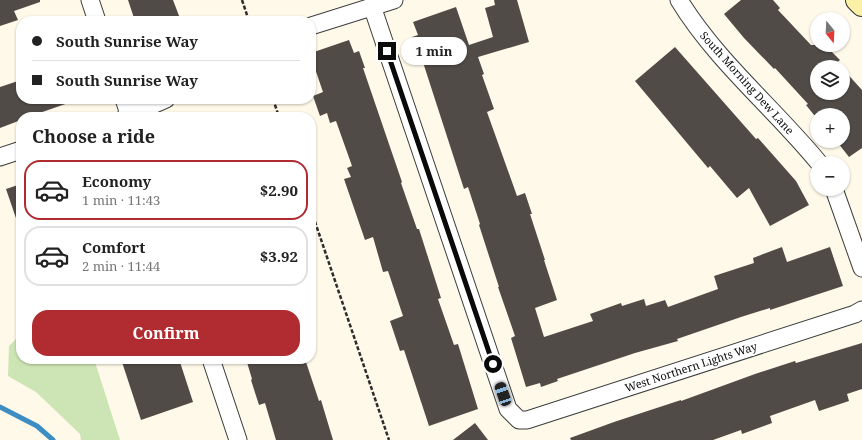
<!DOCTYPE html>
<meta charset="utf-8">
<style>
body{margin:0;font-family:"Noto Serif",serif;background:#f2f2f2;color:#222;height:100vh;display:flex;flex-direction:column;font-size:15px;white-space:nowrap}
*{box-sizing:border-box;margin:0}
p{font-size:13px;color:#767676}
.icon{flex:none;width:22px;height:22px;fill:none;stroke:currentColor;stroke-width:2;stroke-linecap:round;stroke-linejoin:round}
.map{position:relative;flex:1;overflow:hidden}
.sheet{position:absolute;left:16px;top:112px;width:300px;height:252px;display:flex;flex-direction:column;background:#fff;border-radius:16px;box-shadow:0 1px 3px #0004}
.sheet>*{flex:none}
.top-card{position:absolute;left:16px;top:16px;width:300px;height:88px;border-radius:16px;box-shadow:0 1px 3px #0004;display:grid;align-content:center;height:88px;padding:0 16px;background:#fff}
.needle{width:26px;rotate:162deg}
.controls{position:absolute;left:810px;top:12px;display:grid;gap:8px}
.controls a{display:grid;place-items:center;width:40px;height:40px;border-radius:50%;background:#fff;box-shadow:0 1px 3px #0004;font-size:20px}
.end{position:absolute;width:18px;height:18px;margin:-9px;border:5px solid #0a0a0a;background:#fff;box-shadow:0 0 0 2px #fff}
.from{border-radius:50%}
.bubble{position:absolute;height:28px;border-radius:14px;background:#fff;box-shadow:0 1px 3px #0004;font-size:13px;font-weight:700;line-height:28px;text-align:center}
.car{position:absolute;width:12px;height:24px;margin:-12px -6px;border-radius:5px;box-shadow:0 0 3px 1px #0007;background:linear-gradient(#222 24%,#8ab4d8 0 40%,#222 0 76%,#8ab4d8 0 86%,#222 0)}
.top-card b{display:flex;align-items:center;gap:14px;height:38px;font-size:15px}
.top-card b+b{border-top:1px solid #e0e0e0}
.top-card i{width:10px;height:10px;background:#222}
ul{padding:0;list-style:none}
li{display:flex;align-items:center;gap:12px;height:60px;margin:0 8px 6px;padding:0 8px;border:2px solid #e0e0e0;border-radius:16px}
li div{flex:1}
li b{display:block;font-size:15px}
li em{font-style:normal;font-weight:700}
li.current{border-color:#b02c31}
li>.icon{width:36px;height:36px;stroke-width:1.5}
h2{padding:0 16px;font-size:18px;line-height:48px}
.cta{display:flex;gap:8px;margin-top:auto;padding:8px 16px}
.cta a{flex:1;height:46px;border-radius:16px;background:#b02c31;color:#fff;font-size:16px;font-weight:700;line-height:46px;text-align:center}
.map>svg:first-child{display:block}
</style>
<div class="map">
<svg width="862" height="440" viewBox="0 0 862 440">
<rect width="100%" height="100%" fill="#fef9e8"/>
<polygon fill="#cde5b5" points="21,334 21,359 94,359 120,440 81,440 80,434 36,392 8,376 9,346"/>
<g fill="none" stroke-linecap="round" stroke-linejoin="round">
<polyline stroke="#3c8dc4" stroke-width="5" points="0,407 37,426 53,440"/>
</g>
<g fill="#514b47">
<polygon points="0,0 40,0 40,2 14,11 18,20 0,26"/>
<polygon points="128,0 173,0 181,21 135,21"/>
<polygon points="494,0 517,0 529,42 478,57 484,74 482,75 494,109 487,112 517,196 525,193 532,214 530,214 545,260 544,260 557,300 535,308 544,337 593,321 590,314 621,303 622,306 644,299 646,306 665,300 668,307 718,289 714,276 754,263 753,258 782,247 787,262 830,247 843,286 770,310 770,308 741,317 677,339 678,341 635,353 557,379 558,381 541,387 540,383 526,387 511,338 515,336 498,287 499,287 479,225 480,224 468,187 464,189 420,53 418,54 412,37 418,35 413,22 456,7 469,45 493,37 485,8 495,5"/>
<polygon points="741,0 773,0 780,8 778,10 811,45 825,45 840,60 832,67 817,67 817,93 843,93 843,69 862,90 862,148 849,157 838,143 843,141 843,115 814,115 806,105 808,104 775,68 774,69 744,38 724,14"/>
<polygon points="349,40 354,53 359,51 365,68 363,68 390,147 402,182 401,183 417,229 419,229 441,298 438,299 454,345 458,344 478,409 429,426 404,350 400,351 390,321 403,316 388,271 383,272 373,237 365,240 344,179 351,177 347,168 352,166 336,121 330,123 327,113 320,116 313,96 323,92 311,57 311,53"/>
<polygon points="675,47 756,139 758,138 796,181 809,205 770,226 749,188 737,198 710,166 708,168 687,143 635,81"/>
<polygon points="21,80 21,99 74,99 74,101 28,117 21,117 21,120 0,128 0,87"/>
<polygon points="21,184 21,227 19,227 6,189"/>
<polygon points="862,343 862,389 847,394 849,401 819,411 815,400 770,416 772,423 742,434 741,430 713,440 571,440 570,438 614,422 681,400 681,401 755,374 795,361 796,363"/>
<polygon points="121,359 179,359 193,402 141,420"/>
<polygon points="246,359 305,359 319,401 321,400 333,440 276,440 265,403 259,405 251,380 252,379"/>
<polygon points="475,423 488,440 453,440"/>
</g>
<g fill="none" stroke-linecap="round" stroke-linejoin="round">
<defs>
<g id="street">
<polyline points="90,0 97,21"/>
<path d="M679 0C717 62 773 107 819 163"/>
<polyline points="372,6 508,409 519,420 527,420 855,314 862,310"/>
<polyline points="311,26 394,0"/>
<polyline points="124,99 130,117"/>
<polyline points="125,117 166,99"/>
<polyline points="0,157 21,150"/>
<polyline points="834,189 862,268"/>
<polyline points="211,359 238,440"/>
</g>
<polyline id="secondary" points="857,0 862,5"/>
</defs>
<use href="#street" stroke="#3d3d3d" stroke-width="19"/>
<use href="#secondary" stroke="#2c2c2c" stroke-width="24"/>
<g stroke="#2c2c2c" stroke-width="2.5" stroke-dasharray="4 2" stroke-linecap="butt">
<polyline points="242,0 249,21"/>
<polyline points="273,99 279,117"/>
<polyline points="311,210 389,440"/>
</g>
<use href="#street" stroke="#fff" stroke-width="17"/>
<use href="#secondary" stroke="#faf1a6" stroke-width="22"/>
</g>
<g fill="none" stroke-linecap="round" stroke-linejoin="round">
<polyline stroke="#0a0a0a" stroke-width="5" points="387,51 493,364"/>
</g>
<g text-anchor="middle" stroke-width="4" stroke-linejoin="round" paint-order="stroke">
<g font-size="11" fill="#0a0a0a" stroke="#fff">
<text transform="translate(747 83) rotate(48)" y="4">South Morning Dew Lane</text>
<text transform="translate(691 367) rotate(-18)" y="4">West Northern Lights Way</text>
</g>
</g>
</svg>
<div class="controls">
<a><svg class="needle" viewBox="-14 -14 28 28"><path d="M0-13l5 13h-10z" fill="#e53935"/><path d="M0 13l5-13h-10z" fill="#767676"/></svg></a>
<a><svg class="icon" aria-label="layers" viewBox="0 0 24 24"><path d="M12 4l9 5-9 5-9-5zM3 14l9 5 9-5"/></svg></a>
<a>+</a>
<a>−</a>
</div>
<i class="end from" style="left:493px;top:364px"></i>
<i class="end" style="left:387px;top:51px"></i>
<div class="bubble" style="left:401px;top:37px;width:66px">1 min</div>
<i class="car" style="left:503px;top:394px;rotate:341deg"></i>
<div class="top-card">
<b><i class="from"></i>South Sunrise Way</b>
<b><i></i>South Sunrise Way</b>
</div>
<section class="sheet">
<h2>Choose a ride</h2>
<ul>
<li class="current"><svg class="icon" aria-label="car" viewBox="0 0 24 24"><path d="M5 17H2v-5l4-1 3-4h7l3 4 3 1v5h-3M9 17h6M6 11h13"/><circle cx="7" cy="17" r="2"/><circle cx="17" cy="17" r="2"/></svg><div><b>Economy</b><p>1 min · 11:43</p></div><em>$2.90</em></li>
<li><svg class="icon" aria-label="car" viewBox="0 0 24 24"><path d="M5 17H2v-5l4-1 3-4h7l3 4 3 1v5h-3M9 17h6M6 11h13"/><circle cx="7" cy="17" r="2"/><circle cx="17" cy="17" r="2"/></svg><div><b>Comfort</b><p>2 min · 11:44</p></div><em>$3.92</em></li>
</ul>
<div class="cta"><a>Confirm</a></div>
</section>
</div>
